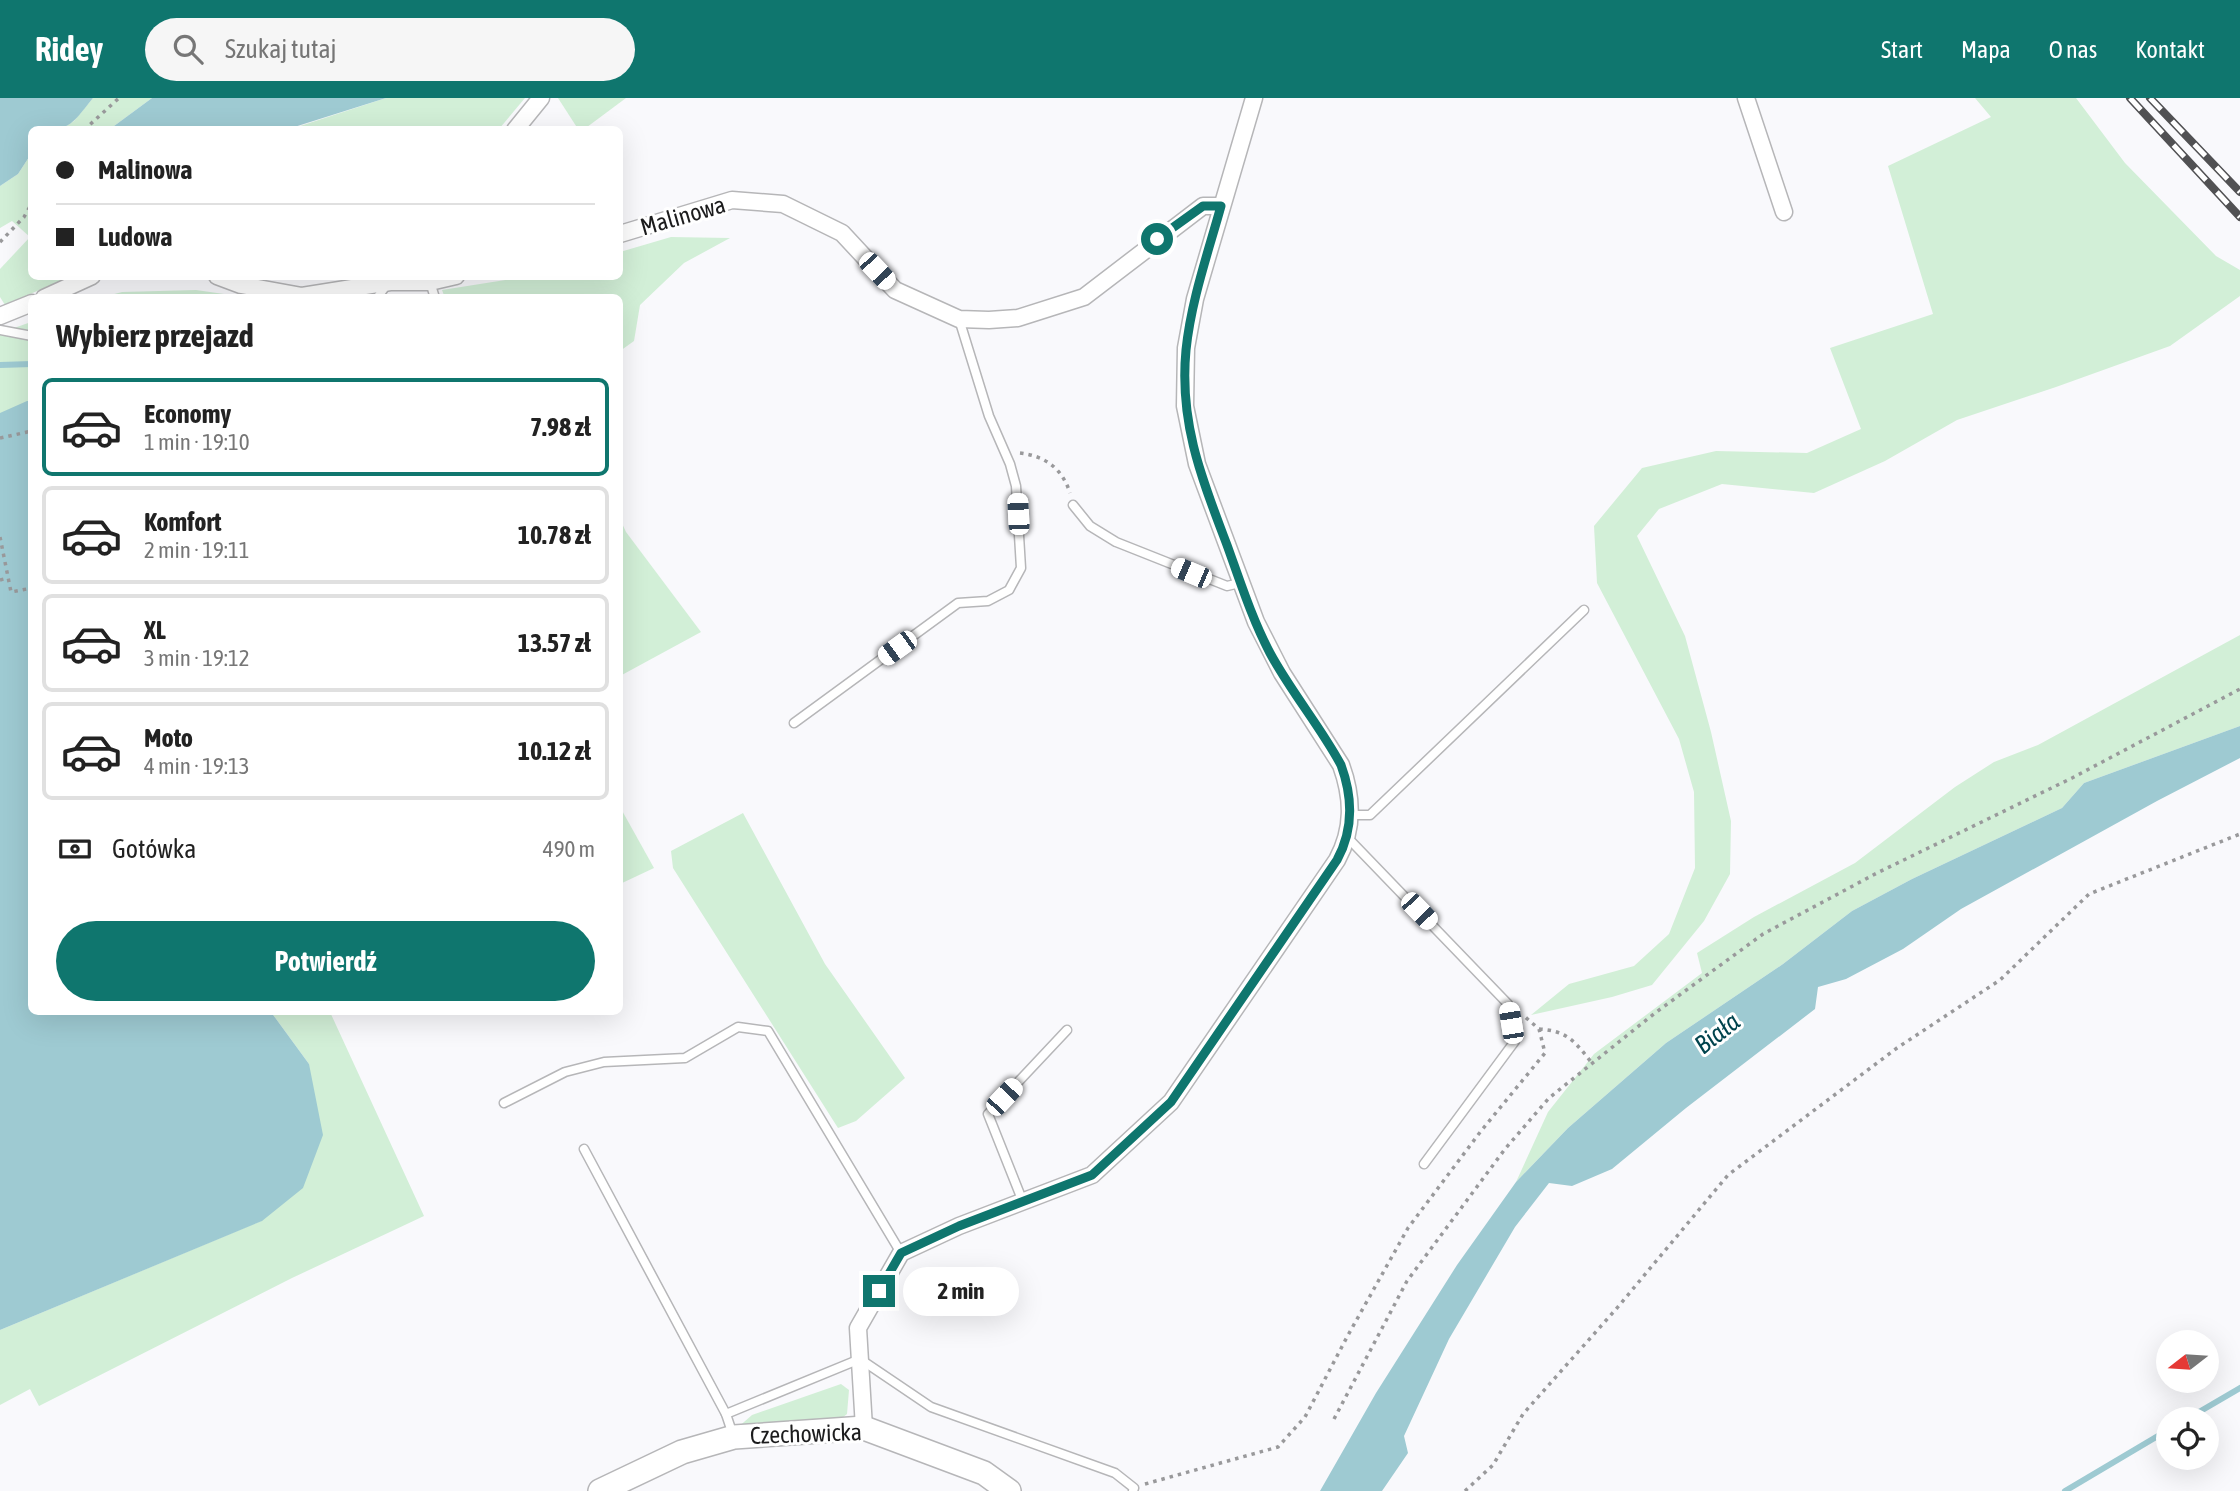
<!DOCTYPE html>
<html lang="pl">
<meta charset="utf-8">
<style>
body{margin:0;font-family:"Asap Condensed",sans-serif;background:#f6f6f6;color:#222;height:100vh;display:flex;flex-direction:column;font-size:26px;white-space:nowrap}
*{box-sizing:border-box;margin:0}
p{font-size:23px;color:#767676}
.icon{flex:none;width:38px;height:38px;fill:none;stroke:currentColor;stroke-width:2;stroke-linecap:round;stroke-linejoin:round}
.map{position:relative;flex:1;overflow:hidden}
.sheet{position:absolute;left:28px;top:196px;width:595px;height:721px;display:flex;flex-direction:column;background:#fff;border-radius:10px;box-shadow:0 7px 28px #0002}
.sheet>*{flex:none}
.banner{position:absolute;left:28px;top:28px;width:595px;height:154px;border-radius:10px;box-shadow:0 7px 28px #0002;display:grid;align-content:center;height:154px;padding:0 28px;background:#fff}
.needle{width:46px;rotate:253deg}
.fabs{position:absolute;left:2156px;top:1232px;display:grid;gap:14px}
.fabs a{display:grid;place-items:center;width:63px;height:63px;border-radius:50%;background:#fff;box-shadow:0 7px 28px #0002;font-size:35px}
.end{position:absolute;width:32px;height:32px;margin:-16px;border:9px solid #0f766e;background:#fff;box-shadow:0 0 0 4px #fff}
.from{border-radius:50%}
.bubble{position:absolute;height:49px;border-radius:24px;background:#fff;box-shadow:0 7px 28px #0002;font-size:23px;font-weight:700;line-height:49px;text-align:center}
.car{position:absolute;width:21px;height:42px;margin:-21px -10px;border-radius:9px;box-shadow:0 0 5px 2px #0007;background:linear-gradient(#fff 24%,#345 0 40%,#fff 0 76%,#345 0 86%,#fff 0)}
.banner b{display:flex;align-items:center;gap:24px;height:66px;font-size:26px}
.banner b+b{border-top:2px solid #e0e0e0}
.banner i{width:18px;height:18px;background:#222}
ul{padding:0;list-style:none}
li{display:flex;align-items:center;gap:21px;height:98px;margin:0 14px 10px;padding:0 14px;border:4px solid #e0e0e0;border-radius:10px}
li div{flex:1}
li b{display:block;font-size:26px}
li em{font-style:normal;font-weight:700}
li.current{border-color:#0f766e}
li>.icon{width:63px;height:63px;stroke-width:1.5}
h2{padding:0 28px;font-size:32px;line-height:84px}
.pay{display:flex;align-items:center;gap:18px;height:77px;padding:0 28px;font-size:26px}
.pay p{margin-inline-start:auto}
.primary-button{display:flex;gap:14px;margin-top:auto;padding:14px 28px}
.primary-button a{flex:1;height:80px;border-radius:42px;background:#0f766e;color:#fff;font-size:28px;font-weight:700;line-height:80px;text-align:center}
header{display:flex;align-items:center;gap:42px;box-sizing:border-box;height:98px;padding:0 35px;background:#0f766e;color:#fff}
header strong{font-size:33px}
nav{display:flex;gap:38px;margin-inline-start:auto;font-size:24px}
.search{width:490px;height:63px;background:#f6f6f6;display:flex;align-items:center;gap:18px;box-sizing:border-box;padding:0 24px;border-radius:38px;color:#767676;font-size:26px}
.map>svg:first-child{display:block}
</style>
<header>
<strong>Ridey</strong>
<div class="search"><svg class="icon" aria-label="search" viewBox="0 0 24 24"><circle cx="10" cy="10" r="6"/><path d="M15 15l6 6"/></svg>Szukaj tutaj</div>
<nav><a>Start</a><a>Mapa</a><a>O nas</a><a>Kontakt</a></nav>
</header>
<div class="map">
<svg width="2240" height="1393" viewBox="0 0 2240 1393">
<rect width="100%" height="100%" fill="#f9f9fc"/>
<g fill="#d2efd7">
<polygon points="93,0 152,0 110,31 60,32 74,23"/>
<polygon points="386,0 525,0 499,31 288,32"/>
<polygon points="558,0 626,0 583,32 578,31"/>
<polygon points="1975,0 2076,0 2125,65 2216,158 2240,172 2240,198 2170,248 2056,289 1957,322 1885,363 1814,395 1722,386 1659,411 1637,438 1685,538 1711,634 1731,723 1730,776 1704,823 1652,887 1612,899 1531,917 1569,886 1634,868 1669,836 1695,770 1694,694 1679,641 1597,485 1594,428 1642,370 1716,353 1807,355 1861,331 1830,250 1933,216 1888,68 1991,19"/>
<polygon points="31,56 32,178 69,179 5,207 0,199 0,171 30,139 12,123 0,130 0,88 18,76"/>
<polygon points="671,139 730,140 684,165 640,207 634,243 620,253 620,200 445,200 442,192 524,179 620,178 620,154"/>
<polygon points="196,192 245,199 103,199 122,194"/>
<polygon points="31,224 31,523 0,512 0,235"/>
<polygon points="620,421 626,434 701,534 620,578"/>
<polygon points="2240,537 2240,628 2084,685 2062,710 1912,781 1852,813 1783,866 1666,945 1568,1030 1516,1084 1548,1014 1594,956 1702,875 1697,855 1754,819 1855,765 1955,689 1994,664 2038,647"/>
<polygon points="620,709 654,770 620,786"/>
<polygon points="743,715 825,866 905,980 856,1023 838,1030 673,770 671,753"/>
<polygon points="271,914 330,914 424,1118 292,1180 39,1308 30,1291 0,1307 0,1232 261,1123 309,966"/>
<polygon points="841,1286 849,1292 847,1316 836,1325 736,1331 752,1317"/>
</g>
<g fill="#9ecad2">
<path d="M0 0H93C69 30 70 32 32 32L31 56 18 76 0 88Z"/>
<polygon points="152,0 386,0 288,31 110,31"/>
<polygon points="27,303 32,303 32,914 271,914 309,966 323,1037 303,1090 262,1123 0,1232 0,315"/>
<polygon points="2240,628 2240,660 2157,703 1961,811 1903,851 1846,881 1818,889 1815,911 1686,1010 1612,1071 1572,1088 1549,1085 1515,1129 1449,1241 1404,1338 1408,1355 1382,1393 1320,1393 1376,1295 1457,1167 1516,1084 1568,1030 1666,945 1783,866 1852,813 1912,781 2062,710 2084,685"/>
</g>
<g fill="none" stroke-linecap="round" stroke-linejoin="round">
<g stroke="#9ecad2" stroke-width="6">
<polyline points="0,267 32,266"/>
<polyline points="2187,1321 2240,1290"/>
<polyline points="2065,1393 2168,1332"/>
</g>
<defs>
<g id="lane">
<polyline points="430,184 435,200"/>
<polyline points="377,200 388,185"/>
<polyline points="0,232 32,238"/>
<polyline points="1073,407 1090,428 1116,444 1227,488 1240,485"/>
<polyline points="794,625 958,505 988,503 1009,492 1021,470 1016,388 1010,366 989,318 959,221"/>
<polyline points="1350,717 1370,717 1584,512"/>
<polyline points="1347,739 1508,906 1515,943 1424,1066"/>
<polyline points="504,1005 565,974 604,964 685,960 738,929 768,933 901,1155"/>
<polyline points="584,1051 726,1316"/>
<polyline points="1023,1104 988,1016 1067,932"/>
<polyline points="733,1337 726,1316 860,1261 931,1309 1115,1375 1134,1390 1133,1393"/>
</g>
<g id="street">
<polyline points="1746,0 1784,114"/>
<polyline points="515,32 541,0"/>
<polyline points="620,136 732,102 783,106 842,135 895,192 959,221 989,222 1018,220 1084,199 1203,108 1221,108"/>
<polyline points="217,178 241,187 302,198 390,184 430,184 456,178"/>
<polyline points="44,200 92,178"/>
<polyline points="0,218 32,205"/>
<path d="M864 1330 858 1230 901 1155 959 1128 1092 1077 1171 1004 1337 762C1354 731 1353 700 1341 667L1282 575 1256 524 1197 366 1185 308 1186 250 1195 201 1254 0"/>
</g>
<polyline id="secondary" points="600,1393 682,1354 734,1339 864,1330 984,1375 1009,1393"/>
</defs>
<use href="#lane" stroke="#b6b6b8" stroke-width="11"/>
<use href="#street" stroke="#b6b6b8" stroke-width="19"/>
<use href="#secondary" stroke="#b6b6b8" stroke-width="26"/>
<g stroke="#99999b" stroke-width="3.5" stroke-dasharray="3.5 5" stroke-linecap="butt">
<polyline points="84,32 119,0"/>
<polyline points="0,144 24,119 32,105"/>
<polyline points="0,340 32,333"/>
<path d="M1020 355C1045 358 1062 370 1070 395"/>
<polyline points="0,439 11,494 32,490"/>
<polyline points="0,482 8,480"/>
<path d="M1539 931C1568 933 1575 944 1592 965"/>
<polyline points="1334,1321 1407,1183 1505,1051 1549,1000 1655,915 1763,836 1877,775 2072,680 2240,591"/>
<polyline points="1145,1386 1278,1349 1305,1319 1347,1239 1408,1130 1481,1033 1545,955 1539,931 1524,918"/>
<polyline points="1465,1393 1493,1367 1523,1316 1617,1210 1728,1077 1897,950 2000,882 2089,796 2240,736"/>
</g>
<use href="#lane" stroke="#fff" stroke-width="8"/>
<use href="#street" stroke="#fff" stroke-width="16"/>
<use href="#secondary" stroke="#fff" stroke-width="23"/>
<defs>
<g id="rail">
<polyline points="2130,0 2240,119"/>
<polyline points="2150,0 2240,94"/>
</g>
</defs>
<use href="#rail" stroke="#515153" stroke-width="8"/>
<use href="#rail" stroke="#fff" stroke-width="5" stroke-dasharray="16" stroke-linecap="butt"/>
</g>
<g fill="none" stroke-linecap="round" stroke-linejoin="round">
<path stroke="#0f766e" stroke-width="9" d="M879 1193 901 1155 959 1128 1092 1077 1171 1004 1337 762C1354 731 1353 700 1341 667 1320 628 1291 594 1270 555 1252 521 1240 483 1227 447 1202 381 1179 325 1186 252 1191 203 1208 155 1221 108H1203L1157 141"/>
</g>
<g text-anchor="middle" stroke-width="6" stroke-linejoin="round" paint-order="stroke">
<g font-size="24" fill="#1c1c1d" stroke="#fff">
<text transform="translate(683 118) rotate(-16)" y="8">Malinowa</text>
<text transform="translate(806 1336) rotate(-2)" y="8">Czechowicka</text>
</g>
<g font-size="26" font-style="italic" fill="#00434d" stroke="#fff">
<text transform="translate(1717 935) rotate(-38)" y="9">Biała</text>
</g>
</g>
</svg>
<div class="fabs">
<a><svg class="needle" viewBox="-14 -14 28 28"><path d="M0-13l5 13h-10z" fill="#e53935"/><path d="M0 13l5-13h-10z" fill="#767676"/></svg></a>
<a><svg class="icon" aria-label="locate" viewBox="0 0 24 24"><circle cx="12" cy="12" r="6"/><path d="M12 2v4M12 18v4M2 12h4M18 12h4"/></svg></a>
</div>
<i class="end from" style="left:1157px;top:141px"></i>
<i class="end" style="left:879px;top:1193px"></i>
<div class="bubble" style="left:903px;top:1169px;width:116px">2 min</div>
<i class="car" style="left:877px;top:173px;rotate:137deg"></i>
<i class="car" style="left:1018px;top:416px;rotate:357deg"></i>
<i class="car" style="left:1191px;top:475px;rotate:293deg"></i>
<i class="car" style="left:897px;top:550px;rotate:234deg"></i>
<i class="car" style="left:1419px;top:813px;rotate:136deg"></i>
<i class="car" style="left:1511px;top:925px;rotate:351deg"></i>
<i class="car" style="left:1004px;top:999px;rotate:43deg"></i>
<div class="banner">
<b><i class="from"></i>Malinowa</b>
<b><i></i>Ludowa</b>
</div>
<section class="sheet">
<h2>Wybierz przejazd</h2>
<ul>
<li class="current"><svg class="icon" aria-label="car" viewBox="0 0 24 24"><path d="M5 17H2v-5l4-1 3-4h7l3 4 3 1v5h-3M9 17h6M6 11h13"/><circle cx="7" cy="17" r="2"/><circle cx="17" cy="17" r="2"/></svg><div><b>Economy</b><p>1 min · 19:10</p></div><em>7.98 zł</em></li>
<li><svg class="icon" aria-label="car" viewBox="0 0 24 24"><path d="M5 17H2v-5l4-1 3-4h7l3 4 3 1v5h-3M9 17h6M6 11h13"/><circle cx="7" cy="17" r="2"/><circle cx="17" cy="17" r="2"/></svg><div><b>Komfort</b><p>2 min · 19:11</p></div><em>10.78 zł</em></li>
<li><svg class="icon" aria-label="car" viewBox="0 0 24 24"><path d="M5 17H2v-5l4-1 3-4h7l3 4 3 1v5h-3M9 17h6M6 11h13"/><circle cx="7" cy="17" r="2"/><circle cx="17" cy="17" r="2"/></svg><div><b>XL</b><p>3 min · 19:12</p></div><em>13.57 zł</em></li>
<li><svg class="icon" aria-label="car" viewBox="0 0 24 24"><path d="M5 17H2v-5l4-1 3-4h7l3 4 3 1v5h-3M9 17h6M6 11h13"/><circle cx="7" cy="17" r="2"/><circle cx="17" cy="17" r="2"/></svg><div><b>Moto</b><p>4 min · 19:13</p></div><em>10.12 zł</em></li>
</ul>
<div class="pay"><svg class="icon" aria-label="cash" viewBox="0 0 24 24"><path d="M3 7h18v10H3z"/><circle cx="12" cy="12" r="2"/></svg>Gotówka<p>490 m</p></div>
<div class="primary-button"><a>Potwierdź</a></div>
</section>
</div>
